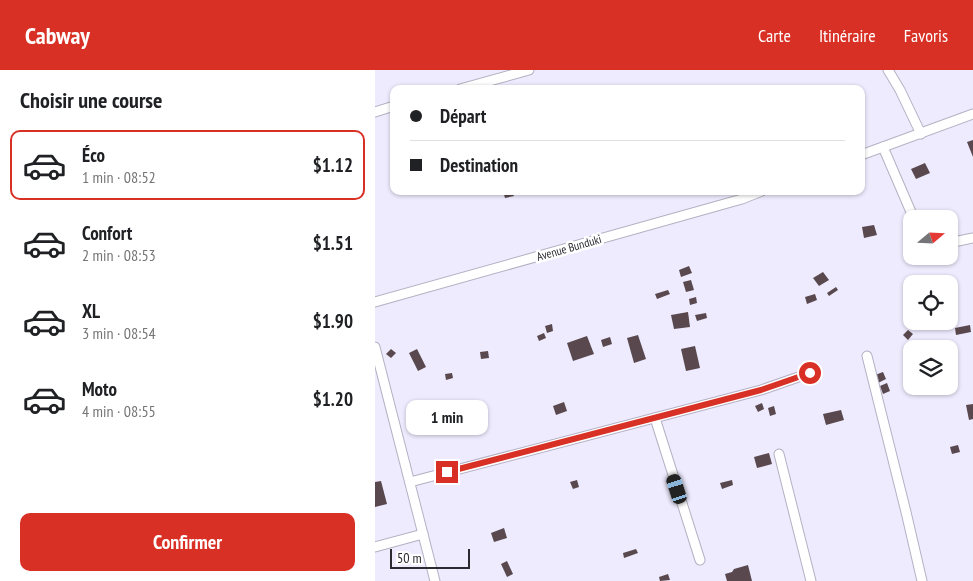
<!DOCTYPE html>
<html lang="fr">
<meta charset="utf-8">
<style>
body{margin:0;font-family:"PT Sans Narrow",sans-serif;background:#f6f6f6;color:#202124;height:100vh;display:flex;flex-direction:column;font-size:19px;white-space:nowrap}
*{box-sizing:border-box;margin:0}
p{font-size:16px;color:#757577}
.icon{flex:none;width:28px;height:28px;fill:none;stroke:currentColor;stroke-width:2;stroke-linecap:round;stroke-linejoin:round}
.map{position:relative;flex:1;overflow:hidden}
.drawer{display:flex;flex-direction:column;background:#fff;width:375px}
.drawer>*{flex:none}
.top-card{position:absolute;left:15px;top:15px;width:475px;height:110px;border-radius:10px;box-shadow:0 1px 4px #0004;display:grid;align-content:center;height:110px;padding:0 20px;background:#fff}
.needle{width:32px;rotate:71deg}
.tools{position:absolute;left:528px;top:140px;display:grid;gap:10px}
.tools a{display:grid;place-items:center;width:55px;height:55px;border-radius:10px;background:#fff;box-shadow:0 1px 4px #0004;font-size:25px}
.scale{position:absolute;left:15px;bottom:12px;width:80px;box-sizing:border-box;padding-left:5px;border:2px solid #2b2a31;border-top:0;font-size:14px;line-height:18px;white-space:nowrap;color:#2b2a31;-webkit-text-stroke:4px #fff;paint-order:stroke}
.end{position:absolute;width:22px;height:22px;margin:-11px;border:6px solid #d93025;background:#fff;box-shadow:0 0 0 2px #fff}
.from{border-radius:50%}
.bubble{position:absolute;height:35px;border-radius:10px;background:#fff;box-shadow:0 1px 4px #0004;font-size:16px;font-weight:600;line-height:35px;text-align:center}
.car{position:absolute;width:15px;height:30px;margin:-15px -8px;border-radius:6px;box-shadow:0 0 4px 1px #0007;background:linear-gradient(#222 24%,#8ab4d8 0 40%,#222 0 76%,#8ab4d8 0 86%,#222 0)}
.top-card b{display:flex;align-items:center;gap:18px;height:48px;font-size:19px}
.top-card b+b{border-top:1px solid #e0e0e0}
.top-card i{width:12px;height:12px;background:#202124}
ul{padding:0;list-style:none}
li{display:flex;align-items:center;gap:15px;height:70px;margin:0 10px 8px;padding:0 10px;border:2px solid transparent;border-radius:10px}
li div{flex:1}
li b{display:block;font-size:19px}
li em{font-style:normal;font-weight:600}
li.active{border-color:#d93025}
li>.icon{width:45px;height:45px;stroke-width:1.5}
h2{padding:0 20px;font-size:22px;line-height:60px}
.action{display:flex;gap:10px;margin-top:auto;padding:10px 20px}
.action a{flex:1;height:58px;border-radius:10px;background:#d93025;color:#fff;font-size:20px;font-weight:600;line-height:58px;text-align:center}
header{display:flex;align-items:center;gap:30px;box-sizing:border-box;height:70px;padding:0 25px;background:#d93025;color:#fff}
header strong{font-size:24px}
nav{display:flex;gap:28px;margin-inline-start:auto;font-size:18px}
main{display:flex;flex:1;min-height:0}
.map>svg:first-child{display:block}
</style>
<header>
<strong>Cabway</strong>
<nav><a>Carte</a><a>Itinéraire</a><a>Favoris</a></nav>
</header>
<main>
<section class="drawer">
<h2>Choisir une course</h2>
<ul>
<li class="active"><svg class="icon" aria-label="car" viewBox="0 0 24 24"><path d="M5 17H2v-5l4-1 3-4h7l3 4 3 1v5h-3M9 17h6M6 11h13"/><circle cx="7" cy="17" r="2"/><circle cx="17" cy="17" r="2"/></svg><div><b>Éco</b><p>1 min · 08:52</p></div><em>$1.12</em></li>
<li><svg class="icon" aria-label="car" viewBox="0 0 24 24"><path d="M5 17H2v-5l4-1 3-4h7l3 4 3 1v5h-3M9 17h6M6 11h13"/><circle cx="7" cy="17" r="2"/><circle cx="17" cy="17" r="2"/></svg><div><b>Confort</b><p>2 min · 08:53</p></div><em>$1.51</em></li>
<li><svg class="icon" aria-label="car" viewBox="0 0 24 24"><path d="M5 17H2v-5l4-1 3-4h7l3 4 3 1v5h-3M9 17h6M6 11h13"/><circle cx="7" cy="17" r="2"/><circle cx="17" cy="17" r="2"/></svg><div><b>XL</b><p>3 min · 08:54</p></div><em>$1.90</em></li>
<li><svg class="icon" aria-label="car" viewBox="0 0 24 24"><path d="M5 17H2v-5l4-1 3-4h7l3 4 3 1v5h-3M9 17h6M6 11h13"/><circle cx="7" cy="17" r="2"/><circle cx="17" cy="17" r="2"/></svg><div><b>Moto</b><p>4 min · 08:55</p></div><em>$1.20</em></li>
</ul>
<div class="action"><a>Confirmer</a></div>
</section>
<div class="map">
<svg width="598" height="511" viewBox="0 0 598 511">
<rect width="100%" height="100%" fill="#eeebfe"/>
<g fill="#59484d">
<polygon points="598,70 598,87 592,72"/>
<polygon points="550,93 555,103 541,109 536,99"/>
<polygon points="128,121 137,121 139,126 130,128"/>
<polygon points="499,155 502,165 489,168 487,157"/>
<polygon points="314,196 317,203 306,207 304,200"/>
<polygon points="448,202 454,210 444,216 438,208"/>
<polygon points="316,210 319,220 311,222 308,212"/>
<polygon points="461,217 463,220 454,226 452,223"/>
<polygon points="293,220 295,224 282,229 280,224"/>
<polygon points="440,224 442,230 432,234 430,227"/>
<polygon points="321,227 322,233 315,235 314,229"/>
<polygon points="313,242 315,257 299,259 296,245"/>
<polygon points="331,243 332,248 322,251 320,245"/>
<polygon points="177,254 178,261 172,263 170,256"/>
<polygon points="595,255 596,262 581,265 580,258"/>
<polygon points="533,260 538,264 533,270 528,265"/>
<polygon points="169,263 171,268 164,271 162,266"/>
<polygon points="263,265 271,289 259,293 252,268"/>
<polygon points="212,266 219,284 198,291 192,273"/>
<polygon points="235,267 237,274 228,277 226,270"/>
<polygon points="320,276 325,298 311,301 306,279"/>
<polygon points="16,279 21,283 16,288 11,284"/>
<polygon points="42,279 51,297 43,301 34,283"/>
<polygon points="113,281 114,288 106,289 105,282"/>
<polygon points="578,288 581,299 574,301 574,289"/>
<polygon points="508,302 511,309 503,313 500,305"/>
<polygon points="77,303 78,308 71,310 70,304"/>
<polygon points="512,313 515,321 508,324 505,316"/>
<polygon points="189,332 192,341 181,345 178,336"/>
<polygon points="387,333 389,339 383,342 380,336"/>
<polygon points="598,334 598,349 594,350 591,335"/>
<polygon points="399,336 401,344 395,346 393,338"/>
<polygon points="466,340 469,350 451,355 448,344"/>
<polygon points="76,358 77,364 71,365 70,359"/>
<polygon points="583,375 585,382 577,384 575,377"/>
<polygon points="394,383 397,394 382,398 379,387"/>
<polygon points="202,410 204,417 198,419 195,412"/>
<polygon points="357,410 358,415 347,419 345,413"/>
<polygon points="6,411 12,434 0,437 0,412"/>
<polygon points="129,458 132,468 119,472 116,463"/>
<polygon points="261,479 263,483 249,488 248,483"/>
<polygon points="132,491 138,504 132,507 126,494"/>
<polygon points="373,495 377,511 352,511 350,504 357,502 359,499"/>
<polygon points="293,504 295,510 285,511 284,507"/>
</g>
<g fill="none" stroke-linecap="round" stroke-linejoin="round">
<defs>
<g id="street">
<polyline points="513,0 525,20 546,64"/>
<polyline points="85,19 154,0"/>
<polyline points="0,42 19,36"/>
<polyline points="508,77 539,149"/>
<polyline points="486,85 598,44"/>
<polyline points="574,173 598,168"/>
<polyline points="0,232 367,129 387,121"/>
<polyline points="0,277 60,511"/>
<polyline points="492,286 531,442 547,511"/>
<polyline points="280,348 325,490"/>
<polyline points="404,384 436,511"/>
<polyline points="35,412 386,320 435,303"/>
<polyline points="0,477 48,464"/>
</g>
</defs>
<use href="#street" stroke="#b4b1c3" stroke-width="11"/>
<use href="#street" stroke="#fff" stroke-width="9"/>
</g>
<g fill="none" stroke-linecap="round" stroke-linejoin="round">
<polyline stroke="#d93025" stroke-width="6" points="72,402 386,320 435,303"/>
</g>
<g text-anchor="middle" stroke-width="5" stroke-linejoin="round" paint-order="stroke">
<g font-size="12" fill="#2b2a31" stroke="#fff">
<text transform="translate(194 178) rotate(-16)" y="4">Avenue Bunduki</text>
</g>
</g>
</svg>
<div class="tools">
<a><svg class="needle" viewBox="-14 -14 28 28"><path d="M0-13l5 13h-10z" fill="#e53935"/><path d="M0 13l5-13h-10z" fill="#757577"/></svg></a>
<a><svg class="icon" aria-label="locate" viewBox="0 0 24 24"><circle cx="12" cy="12" r="6"/><path d="M12 2v4M12 18v4M2 12h4M18 12h4"/></svg></a>
<a><svg class="icon" aria-label="layers" viewBox="0 0 24 24"><path d="M12 4l9 5-9 5-9-5zM3 14l9 5 9-5"/></svg></a>
</div>
<div class="scale">50 m</div>
<i class="end from" style="left:435px;top:303px"></i>
<i class="end" style="left:72px;top:402px"></i>
<div class="bubble" style="left:31px;top:330px;width:82px">1 min</div>
<i class="car" style="left:302px;top:419px;rotate:342deg"></i>
<div class="top-card">
<b><i class="from"></i>Départ</b>
<b><i></i>Destination</b>
</div>
</div>
</main>
